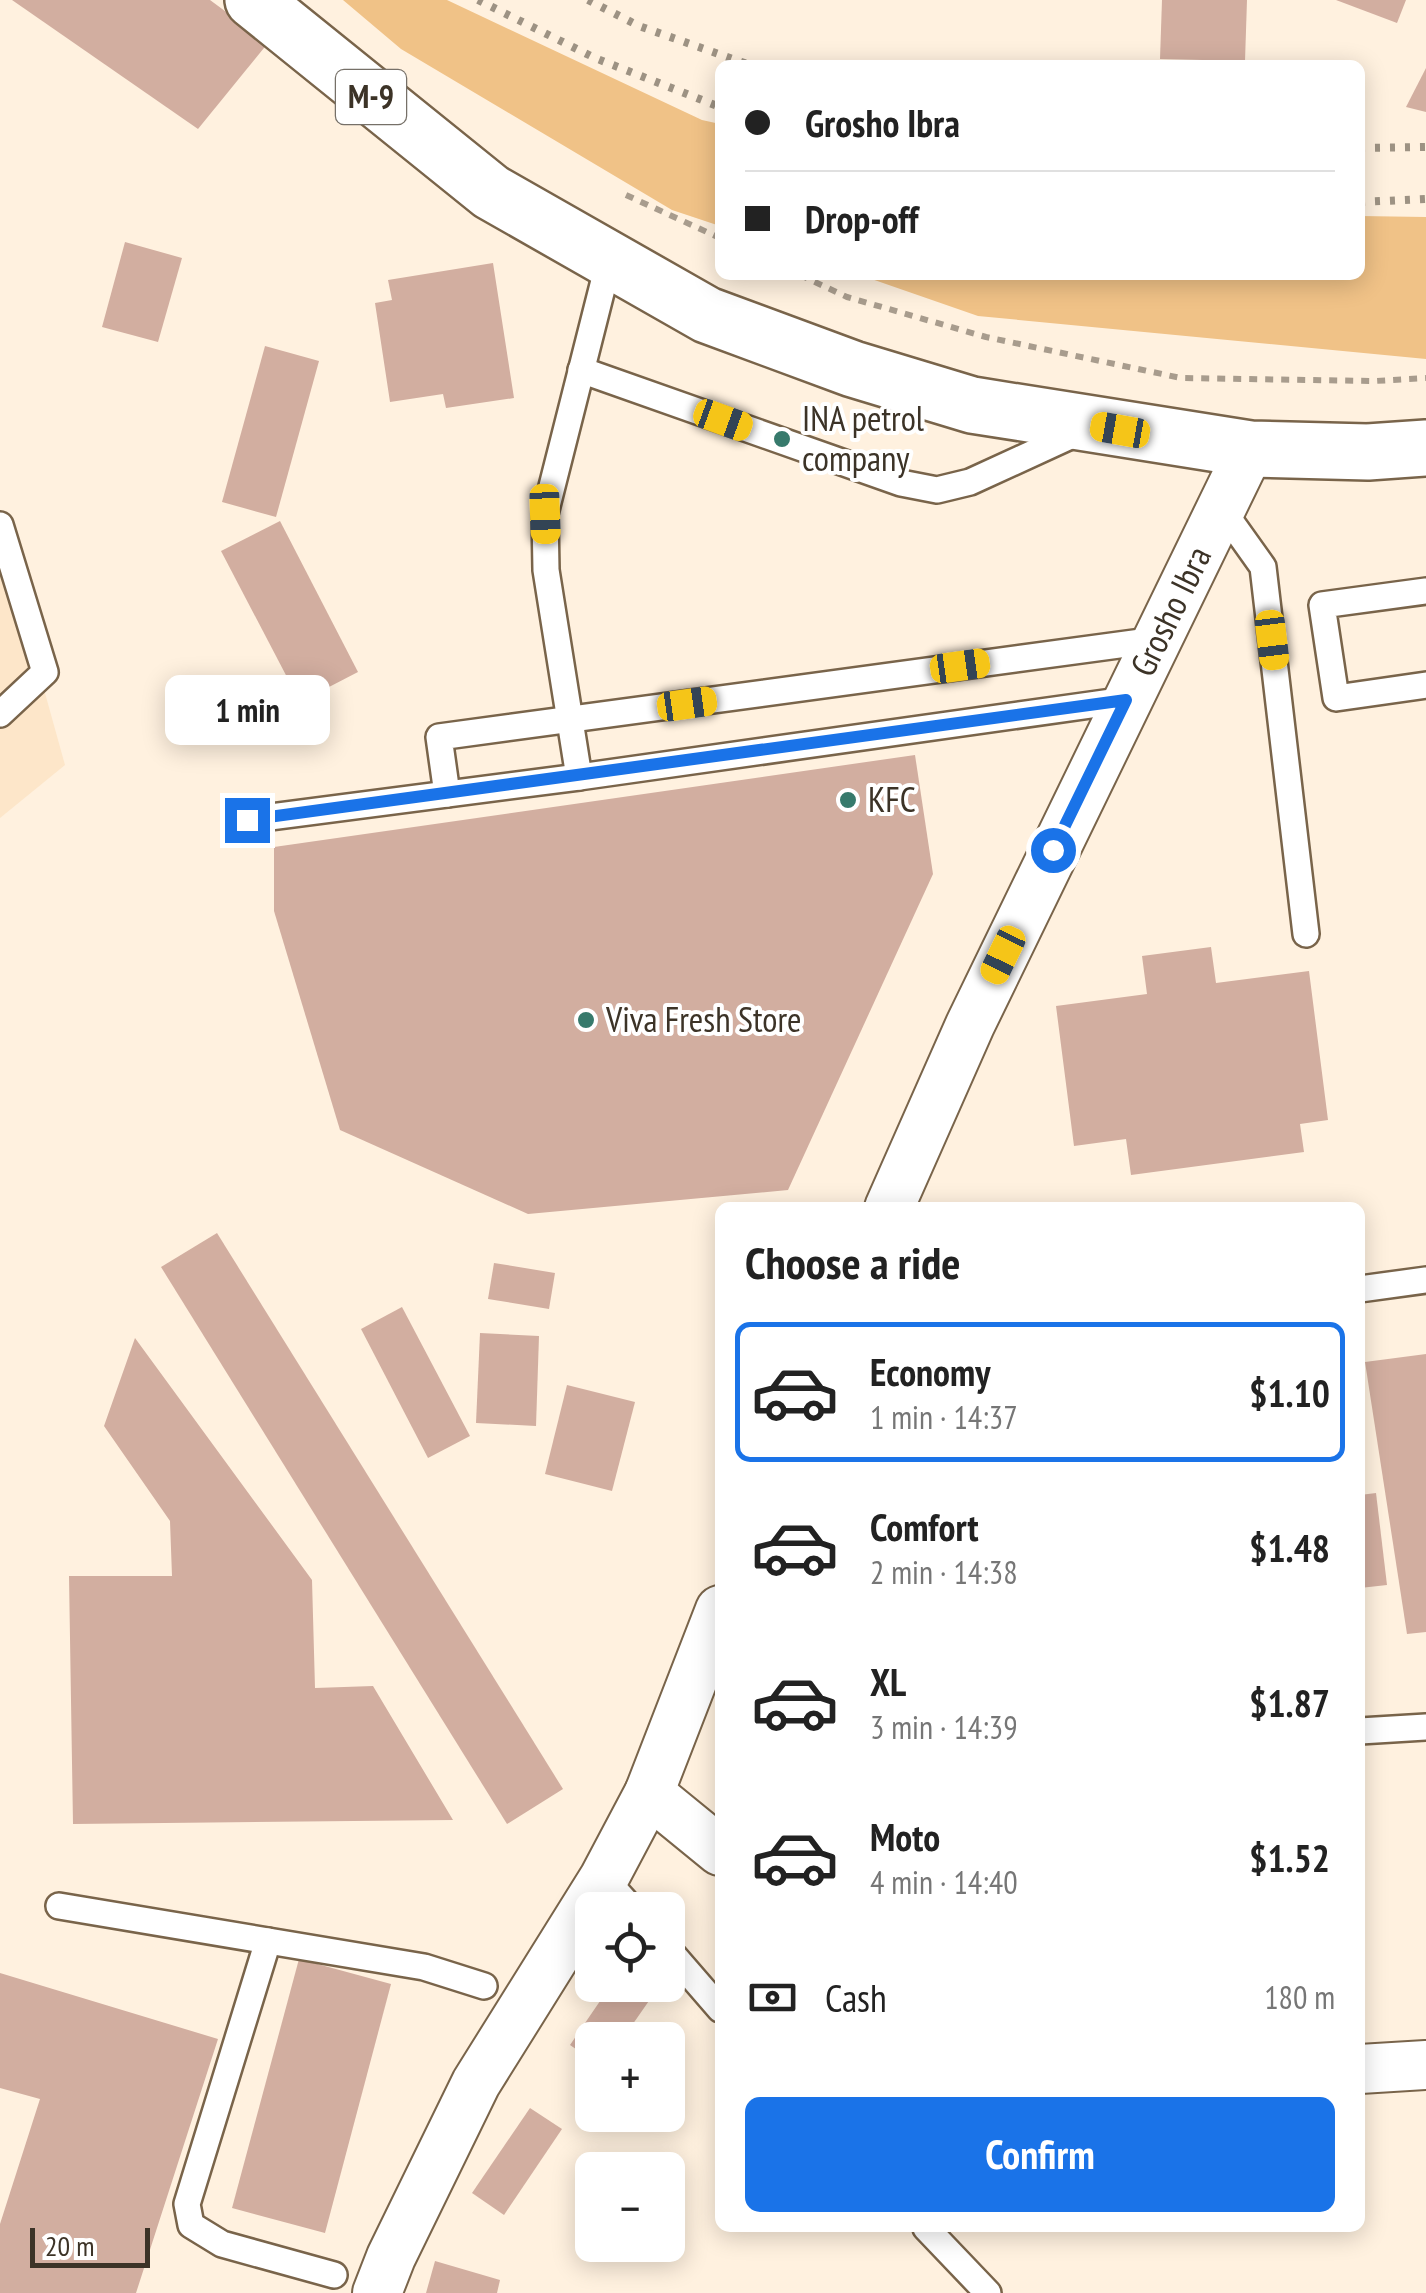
<!DOCTYPE html>
<meta charset="utf-8">
<style>
body{margin:0;font-family:"PT Sans Narrow",sans-serif;background:#f2f2f2;color:#222;height:100vh;display:flex;flex-direction:column;font-size:38px;white-space:nowrap}
*{box-sizing:border-box;margin:0}
p{font-size:32px;color:#767676}
.icon{flex:none;width:55px;height:55px;fill:none;stroke:currentColor;stroke-width:2;stroke-linecap:round;stroke-linejoin:round}
.map{position:relative;flex:1;overflow:hidden}
.details{position:absolute;left:715px;top:1202px;width:650px;height:1030px;display:flex;flex-direction:column;background:#fff;border-radius:15px;box-shadow:0 5px 25px #0003}
.details>*{flex:none}
.guide{position:absolute;left:715px;top:60px;width:650px;height:220px;border-radius:15px;box-shadow:0 5px 25px #0003;display:grid;align-content:center;height:220px;padding:0 30px;background:#fff}
.buttons{position:absolute;left:575px;top:1892px;display:grid;gap:20px}
.buttons a{display:grid;place-items:center;width:110px;height:110px;border-radius:15px;background:#fff;box-shadow:0 5px 25px #0003;font-size:50px}
.scale{position:absolute;left:30px;bottom:25px;width:120px;box-sizing:border-box;padding-left:10px;border:5px solid #3c3327;border-top:0;font-size:28px;line-height:35px;white-space:nowrap;color:#3c3327;-webkit-text-stroke:8px #fff;paint-order:stroke}
.end{position:absolute;width:45px;height:45px;margin:-22px;border:12px solid #1a73e8;background:#fff;box-shadow:0 0 0 5px #fff}
.from{border-radius:50%}
.bubble{position:absolute;height:70px;border-radius:15px;background:#fff;box-shadow:0 5px 25px #0003;font-size:32px;font-weight:700;line-height:70px;text-align:center}
.car{position:absolute;width:30px;height:60px;margin:-30px -15px;border-radius:12px;box-shadow:0 0 8px 2px #0007;background:linear-gradient(#f5c518 24%,#345 0 40%,#f5c518 0 76%,#345 0 86%,#f5c518 0)}
.guide b{display:flex;align-items:center;gap:35px;height:95px;font-size:38px}
.guide b+b{border-top:2px solid #e0e0e0}
.guide i{width:25px;height:25px;background:#222}
ul{padding:0;list-style:none}
li{display:flex;align-items:center;gap:30px;height:140px;margin:0 20px 15px;padding:0 10px;border:5px solid transparent;border-radius:15px}
li div{flex:1}
li b{display:block;font-size:38px}
li em{font-style:normal;font-weight:700}
li.on{border-color:#1a73e8}
li>.icon{width:90px;height:90px;stroke-width:1.5}
h2{padding:0 30px;font-size:45px;line-height:120px}
.pay{display:flex;align-items:center;gap:25px;height:110px;padding:0 30px;font-size:38px}
.pay p{margin-inline-start:auto}
.button{display:flex;gap:20px;margin-top:auto;padding:20px 30px}
.button a{flex:1;height:115px;border-radius:15px;background:#1a73e8;color:#fff;font-size:40px;font-weight:700;line-height:115px;text-align:center}
.map>svg:first-child{display:block}
</style>
<div class="map">
<svg width="1426" height="2293" viewBox="0 0 1426 2293">
<rect width="100%" height="100%" fill="#fff1df"/>
<polygon fill="#fde6c9" points="0,531 65,765 0,818"/>
<g fill="#f0c287">
<polygon points="343,0 447,0 702,120 720,124 720,226 672,210 401,49"/>
<polygon points="1360,216 1426,217 1426,359 978,316 860,275 1360,275"/>
</g>
<g fill="#d2aea0">
<polygon points="12,0 210,0 268,43 198,129"/>
<polygon points="1162,0 1247,0 1245,61 1160,59"/>
<polygon points="1336,0 1406,0 1397,23"/>
<polygon points="1426,68 1426,112 1406,107"/>
<polygon points="125,242 182,258 158,342 102,327"/>
<polygon points="493,263 514,398 446,408 443,394 390,402 375,303 392,300 388,280"/>
<polygon points="265,346 319,361 276,517 222,502"/>
<polygon points="280,521 358,672 300,702 221,551"/>
<polygon points="915,755 933,874 788,1190 528,1214 340,1130 274,911 274,847"/>
<polygon points="1211,947 1216,983 1309,971 1328,1120 1300,1124 1304,1152 1131,1175 1126,1139 1074,1146 1056,1006 1147,994 1142,956"/>
<polygon points="217,1233 563,1789 507,1824 161,1267"/>
<polygon points="494,1263 555,1273 549,1309 488,1299"/>
<polygon points="402,1307 470,1436 428,1458 361,1329"/>
<polygon points="480,1333 539,1336 536,1426 476,1423"/>
<polygon points="135,1338 312,1580 315,1688 373,1686 453,1820 73,1824 69,1576 172,1576 170,1521 104,1426"/>
<polygon points="1426,1354 1426,1632 1407,1634 1365,1362"/>
<polygon points="567,1385 635,1402 612,1491 545,1474"/>
<polygon points="1376,1493 1387,1585 1360,1588 1360,1495"/>
<polygon points="299,1959 391,1984 325,2233 232,2208"/>
<polygon points="0,1973 218,2039 136,2293 0,2293 0,2224 40,2099 0,2088"/>
<polygon points="611,1985 660,1985 628,2031 640,2040 592,2040 592,2060 570,2045"/>
<polygon points="530,2108 562,2129 504,2215 472,2193"/>
<polygon points="435,2261 500,2280 497,2293 426,2293"/>
</g>
<g fill="none" stroke-linecap="round" stroke-linejoin="round">
<defs>
<g id="service">
<polyline points="609,261 545,514 546,570 579,777 1126,700"/>
<polyline points="581,370 901,483 937,490 970,482 1079,432"/>
<polyline points="1221,508 1263,567 1306,934"/>
<polyline points="0,525 45,672 0,714"/>
<polyline points="1426,591 1322,605 1336,698 1426,685"/>
<polyline points="447,794 439,737 1156,640"/>
<polyline points="247,820 579,777"/>
<polyline points="1360,1289 1426,1280"/>
<polyline points="1360,1731 1426,1727"/>
<polyline points="604,1878 633,1910"/>
<polyline points="59,1906 424,1967 484,1986"/>
<polyline points="268,1941 187,2204 191,2225 222,2244 334,2275"/>
<polyline points="668,1949 720,2009"/>
<polyline points="926,2228 988,2293"/>
</g>
<g id="minor">
<path id="s1" d="M889 1208 970 1025 1250 449"/>
<polyline points="649,1793 720,1851"/>
<polyline points="1360,2069 1426,2065"/>
<polyline points="377,2293 391,2257 476,2083 604,1878 649,1793 720,1610"/>
</g>
<polyline id="primary" points="253,0 491,192 707,315 853,369 972,405 1250,449 1368,452 1426,448"/>
</defs>
<use href="#service" stroke="#79644a" stroke-width="30"/>
<use href="#minor" stroke="#79644a" stroke-width="52"/>
<use href="#primary" stroke="#79644a" stroke-width="60"/>
<g stroke="#a89c8d" stroke-width="6" stroke-dasharray="8 8" stroke-linecap="butt">
<polyline points="626,195 720,238"/>
<polyline points="800,275 847,297 986,337 1181,378 1375,381 1426,378"/>
</g>
<use href="#service" stroke="#fff" stroke-width="25"/>
<use href="#minor" stroke="#fff" stroke-width="48"/>
<use href="#primary" stroke="#fff" stroke-width="55"/>
<g stroke="#9d9283" stroke-width="8" stroke-dasharray="5 10" stroke-linecap="butt">
<polyline points="478,0 595,58 720,107"/>
<polyline points="588,0 639,26 750,65"/>
<polyline points="1360,148 1426,147"/>
<polyline points="1360,202 1426,199"/>
</g>
</g>
<g fill="none" stroke-linecap="round" stroke-linejoin="round">
<polyline stroke="#1a73e8" stroke-width="12" points="247,820 1126,700 1053,850"/>
</g>
<g fill="#377a6c" stroke="#fff" stroke-width="4">
<circle cx="782" cy="439" r="10"/>
<circle cx="848" cy="800" r="10"/>
<circle cx="586" cy="1020" r="10"/>
</g>
<g text-anchor="middle" stroke-width="8" stroke-linejoin="round" paint-order="stroke">
<rect fill="#fff" stroke="#767068" stroke-width="2.5" x="336" y="70" width="70" height="54" rx="8"/>
<g font-size="32" font-weight="bold" fill="#3c3327">
<text x="371" y="108">M-9</text>
</g>
<g font-size="35" fill="#3c3327" stroke="#fff" text-anchor="start">
<text x="802" y="431">INA petrol<tspan x="802" dy="40">company</tspan></text>
<text x="868" y="812">KFC</text>
<text x="606" y="1032">Viva Fresh Store</text>
</g>
<g font-size="35" fill="#3c3327" stroke="#fff">
<text dy="12" stroke="none"><textPath href="#s1" startOffset="660">Grosho Ibra</textPath></text>
</g>
</g>
</svg>
<div class="buttons">
<a><svg class="icon" aria-label="locate" viewBox="0 0 24 24"><circle cx="12" cy="12" r="6"/><path d="M12 2v4M12 18v4M2 12h4M18 12h4"/></svg></a>
<a>+</a>
<a>−</a>
</div>
<div class="scale">20 m</div>
<i class="end from" style="left:1053px;top:850px"></i>
<i class="end" style="left:247px;top:820px"></i>
<div class="bubble" style="left:165px;top:675px;width:165px">1 min</div>
<i class="car" style="left:723px;top:420px;rotate:110deg"></i>
<i class="car" style="left:1120px;top:430px;rotate:280deg"></i>
<i class="car" style="left:545px;top:514px;rotate:178deg"></i>
<i class="car" style="left:1272px;top:640px;rotate:173deg"></i>
<i class="car" style="left:960px;top:666px;rotate:82deg"></i>
<i class="car" style="left:687px;top:704px;rotate:82deg"></i>
<i class="car" style="left:1003px;top:955px;rotate:206deg"></i>
<div class="guide">
<b><i class="from"></i>Grosho Ibra</b>
<b><i></i>Drop-off</b>
</div>
<section class="details">
<h2>Choose a ride</h2>
<ul>
<li class="on"><svg class="icon" aria-label="car" viewBox="0 0 24 24"><path d="M5 17H2v-5l4-1 3-4h7l3 4 3 1v5h-3M9 17h6M6 11h13"/><circle cx="7" cy="17" r="2"/><circle cx="17" cy="17" r="2"/></svg><div><b>Economy</b><p>1 min · 14:37</p></div><em>$1.10</em></li>
<li><svg class="icon" aria-label="car" viewBox="0 0 24 24"><path d="M5 17H2v-5l4-1 3-4h7l3 4 3 1v5h-3M9 17h6M6 11h13"/><circle cx="7" cy="17" r="2"/><circle cx="17" cy="17" r="2"/></svg><div><b>Comfort</b><p>2 min · 14:38</p></div><em>$1.48</em></li>
<li><svg class="icon" aria-label="car" viewBox="0 0 24 24"><path d="M5 17H2v-5l4-1 3-4h7l3 4 3 1v5h-3M9 17h6M6 11h13"/><circle cx="7" cy="17" r="2"/><circle cx="17" cy="17" r="2"/></svg><div><b>XL</b><p>3 min · 14:39</p></div><em>$1.87</em></li>
<li><svg class="icon" aria-label="car" viewBox="0 0 24 24"><path d="M5 17H2v-5l4-1 3-4h7l3 4 3 1v5h-3M9 17h6M6 11h13"/><circle cx="7" cy="17" r="2"/><circle cx="17" cy="17" r="2"/></svg><div><b>Moto</b><p>4 min · 14:40</p></div><em>$1.52</em></li>
</ul>
<div class="pay"><svg class="icon" aria-label="cash" viewBox="0 0 24 24"><path d="M3 7h18v10H3z"/><circle cx="12" cy="12" r="2"/></svg>Cash<p>180 m</p></div>
<div class="button"><a>Confirm</a></div>
</section>
</div>
